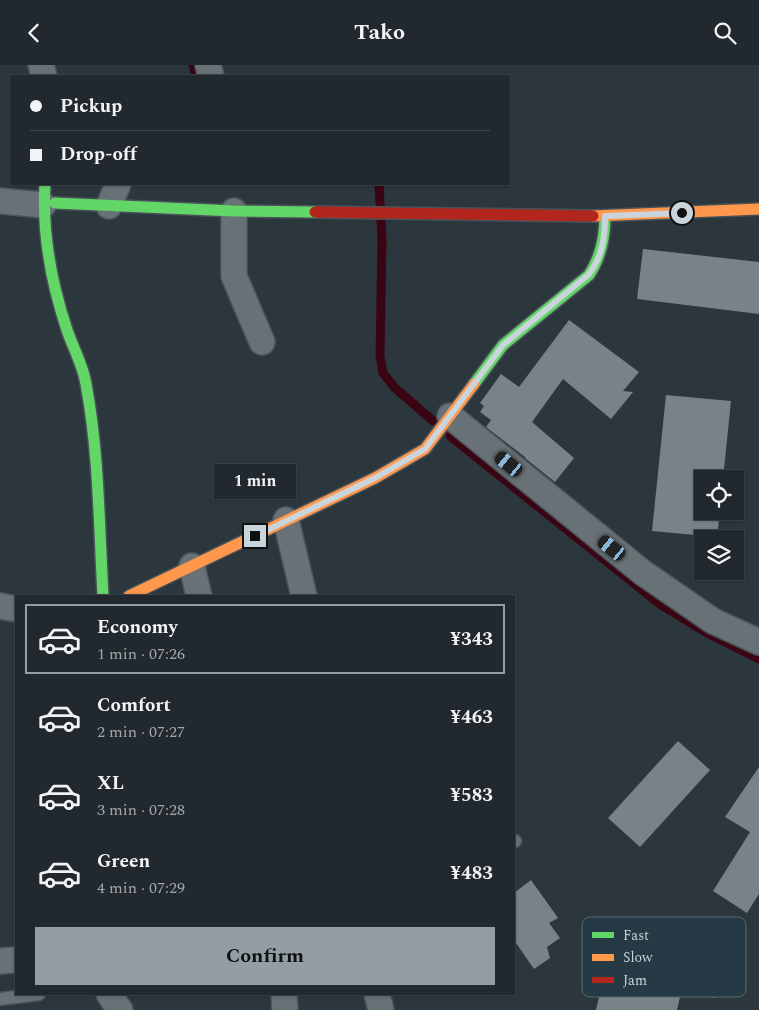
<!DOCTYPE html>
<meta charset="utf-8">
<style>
body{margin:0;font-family:Spectral,serif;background:#2d353a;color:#f1f3f6;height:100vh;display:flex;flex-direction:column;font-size:19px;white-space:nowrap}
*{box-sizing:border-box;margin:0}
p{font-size:16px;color:#a2a6aa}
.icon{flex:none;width:28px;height:28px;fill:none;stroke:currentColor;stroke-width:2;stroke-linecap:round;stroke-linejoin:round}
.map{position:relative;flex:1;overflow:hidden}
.side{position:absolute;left:15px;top:530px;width:500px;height:400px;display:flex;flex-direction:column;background:#21292e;border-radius:0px;box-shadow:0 1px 4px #0004,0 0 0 1px #3e454a}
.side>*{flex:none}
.top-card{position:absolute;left:10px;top:10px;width:500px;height:110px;border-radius:0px;box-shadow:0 1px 4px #0004,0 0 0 1px #3e454a;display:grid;align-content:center;height:110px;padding:0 20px;background:#21292e}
.buttons{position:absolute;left:694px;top:405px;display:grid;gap:10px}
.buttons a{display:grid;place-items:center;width:50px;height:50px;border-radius:0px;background:#21292e;box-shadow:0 1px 4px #0004,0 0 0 1px #3e454a;font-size:25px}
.end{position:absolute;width:22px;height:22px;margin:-11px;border:6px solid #c9d5db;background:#111;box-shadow:0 0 0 2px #111}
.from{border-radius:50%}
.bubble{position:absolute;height:35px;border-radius:0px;background:#21292e;box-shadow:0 1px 4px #0004,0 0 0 1px #3e454a;font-size:16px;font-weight:700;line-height:35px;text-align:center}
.car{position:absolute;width:15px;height:30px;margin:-15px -8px;border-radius:6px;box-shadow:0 0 4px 1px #0007;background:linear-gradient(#222 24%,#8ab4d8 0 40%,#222 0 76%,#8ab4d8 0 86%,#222 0)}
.top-card b{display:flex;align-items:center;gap:18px;height:48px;font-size:19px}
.top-card b+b{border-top:1px solid #3e454a}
.top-card i{width:12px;height:12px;background:#f1f3f6}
ul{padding:9px 0 0;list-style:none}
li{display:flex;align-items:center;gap:15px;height:70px;margin:0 10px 8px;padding:0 10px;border:2px solid transparent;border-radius:0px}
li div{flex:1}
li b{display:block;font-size:19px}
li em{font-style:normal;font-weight:700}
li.active{border-color:#929ea4}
li>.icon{width:45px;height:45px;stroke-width:1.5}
.button{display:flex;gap:10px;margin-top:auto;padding:10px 20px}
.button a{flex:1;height:58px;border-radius:0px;background:#929ea4;color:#111;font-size:20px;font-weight:700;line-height:58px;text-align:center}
header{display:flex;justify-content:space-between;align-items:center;height:65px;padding:0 20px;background:#21292e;font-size:22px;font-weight:700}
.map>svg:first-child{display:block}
</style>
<header><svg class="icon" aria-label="back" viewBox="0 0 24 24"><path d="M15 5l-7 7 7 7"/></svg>Tako<svg class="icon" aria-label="search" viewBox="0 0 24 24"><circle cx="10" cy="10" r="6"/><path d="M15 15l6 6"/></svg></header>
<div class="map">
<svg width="759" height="945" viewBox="0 0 759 945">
<rect width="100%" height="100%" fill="#2c373d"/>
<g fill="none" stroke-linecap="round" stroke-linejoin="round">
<g stroke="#390513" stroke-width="9">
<polyline points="193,0 196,11"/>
<polyline points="379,119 382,175 380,291 383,308 394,322 433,356"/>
<polyline points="450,371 661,540 707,568 759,594"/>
</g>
</g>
<g fill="#788287">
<polygon points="643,184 759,197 759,249 637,234"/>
<polygon points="569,255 639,307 623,326 633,327 611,354 563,314 532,357 574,393 555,417 525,393 525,392 486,362 491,355 480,347 484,341 480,338 501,309 519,322"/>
<polygon points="666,330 731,336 723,414 702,414 702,446 720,446 717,472 652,466"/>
<polygon points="678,676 710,705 640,782 608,753"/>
<polygon points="759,702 759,829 747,848 713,826 750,767 725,752"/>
<polygon points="531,815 558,853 549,858 560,873 547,882 550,893 534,904 514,875 514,828"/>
<polygon points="624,865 666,876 669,867 729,884 715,933 682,923 677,945 596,945 604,910 611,911"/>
</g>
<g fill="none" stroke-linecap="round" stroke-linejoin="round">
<defs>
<g id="lane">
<polyline points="514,777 515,776"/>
<polyline points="0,934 39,929"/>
</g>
<g id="street">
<polyline points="41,0 44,11"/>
<polyline points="208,0 211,11"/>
<polyline points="0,136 43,140"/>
<polyline points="109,141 118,119"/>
<polyline points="234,146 234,211 262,277"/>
<polyline points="450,351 642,507 713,556 759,577"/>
<polyline points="286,455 304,531"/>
<polyline points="192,501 199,531"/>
<polyline points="0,541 16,544"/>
<polyline points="0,896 16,895"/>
<polyline points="109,929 120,945"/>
<polyline points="284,929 285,945"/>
<polyline points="377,929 381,945"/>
</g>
<g id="fast">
<path d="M45 119C42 169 51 217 67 265 73 283 83 300 86 319 99 388 99 460 103 531"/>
<polyline points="55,138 234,146 315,147"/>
<path d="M474 319 503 280 589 210C601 192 605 173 605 151"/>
</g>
<g id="slow">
<polyline points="593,151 759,144"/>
<polyline points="129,531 375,413 425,384 474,319"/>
</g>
<polyline id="jam" points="315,147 593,151"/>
</defs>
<use href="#lane" stroke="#495258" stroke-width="15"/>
<use href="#street" stroke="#495258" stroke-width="28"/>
<use href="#fast" stroke="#495258" stroke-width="14"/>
<use href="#slow" stroke="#495258" stroke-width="14"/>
<use href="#jam" stroke="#495258" stroke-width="14"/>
<use href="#lane" stroke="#687276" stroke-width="12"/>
<use href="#street" stroke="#687276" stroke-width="25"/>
<use href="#fast" stroke="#63d668" stroke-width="11"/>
<use href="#slow" stroke="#ff974d" stroke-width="11"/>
<use href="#jam" stroke="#b3261e" stroke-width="11"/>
</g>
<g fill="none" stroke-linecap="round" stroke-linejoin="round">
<path stroke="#c9d5db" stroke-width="6" d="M255 471 375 413 425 384 503 280 588 210C602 193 605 173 605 151L682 148"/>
</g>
<rect x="582" y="852" width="164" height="80" rx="8" fill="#253a44" stroke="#566871" stroke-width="1"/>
<rect x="592" y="867" width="22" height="6" fill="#63d668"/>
<rect x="592" y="889" width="22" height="7" fill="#ff974d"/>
<rect x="592" y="912" width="22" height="6" fill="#b3261e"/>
<g font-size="14" fill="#c9d5db">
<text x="623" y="875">Fast</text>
<text x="623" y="897">Slow</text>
<text x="623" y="920">Jam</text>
</g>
</svg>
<div class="buttons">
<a><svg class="icon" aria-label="locate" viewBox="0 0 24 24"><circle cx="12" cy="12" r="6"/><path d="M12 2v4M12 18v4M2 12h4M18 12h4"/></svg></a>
<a><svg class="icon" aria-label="layers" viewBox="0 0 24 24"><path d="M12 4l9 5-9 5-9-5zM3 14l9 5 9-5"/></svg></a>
</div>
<i class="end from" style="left:682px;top:148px"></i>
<i class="end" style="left:255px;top:471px"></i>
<div class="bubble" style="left:214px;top:399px;width:82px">1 min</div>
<i class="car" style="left:509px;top:399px;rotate:309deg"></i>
<i class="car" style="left:612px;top:483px;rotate:309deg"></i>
<div class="top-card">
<b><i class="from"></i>Pickup</b>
<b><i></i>Drop-off</b>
</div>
<section class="side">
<ul>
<li class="active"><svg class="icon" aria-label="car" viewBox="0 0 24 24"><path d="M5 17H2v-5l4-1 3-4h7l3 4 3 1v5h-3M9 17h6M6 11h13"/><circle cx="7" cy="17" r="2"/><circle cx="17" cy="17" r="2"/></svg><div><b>Economy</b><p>1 min · 07:26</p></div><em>¥343</em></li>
<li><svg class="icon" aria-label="car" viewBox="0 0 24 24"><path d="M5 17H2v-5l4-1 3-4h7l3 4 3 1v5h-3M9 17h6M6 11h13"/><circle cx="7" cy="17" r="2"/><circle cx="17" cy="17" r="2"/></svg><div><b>Comfort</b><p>2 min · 07:27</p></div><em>¥463</em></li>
<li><svg class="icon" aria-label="car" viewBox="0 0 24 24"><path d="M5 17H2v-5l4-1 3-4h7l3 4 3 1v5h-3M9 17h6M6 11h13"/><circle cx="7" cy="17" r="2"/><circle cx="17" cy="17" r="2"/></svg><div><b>XL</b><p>3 min · 07:28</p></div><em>¥583</em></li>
<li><svg class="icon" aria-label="car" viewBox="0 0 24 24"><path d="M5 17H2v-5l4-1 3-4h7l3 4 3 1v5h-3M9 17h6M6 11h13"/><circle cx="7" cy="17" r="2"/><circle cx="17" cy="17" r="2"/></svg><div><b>Green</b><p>4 min · 07:29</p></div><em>¥483</em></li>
</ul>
<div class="button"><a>Confirm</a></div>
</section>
</div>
